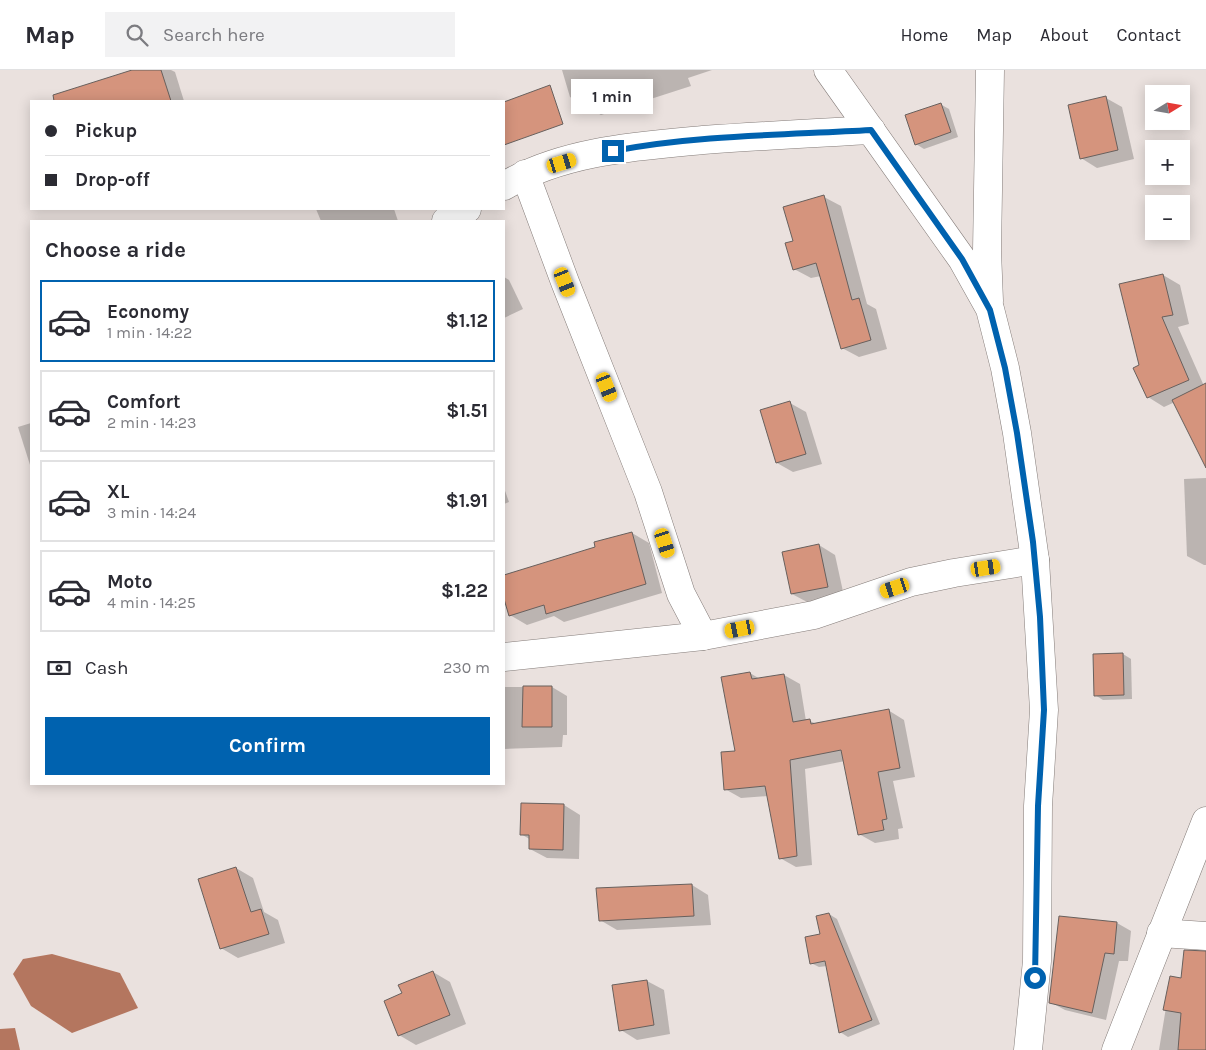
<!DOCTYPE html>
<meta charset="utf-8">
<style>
body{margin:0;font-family:Karla,sans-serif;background:#f2f2f3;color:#2b2b33;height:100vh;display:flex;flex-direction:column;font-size:19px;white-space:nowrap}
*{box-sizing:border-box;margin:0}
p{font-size:16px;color:#7c7c81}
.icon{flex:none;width:28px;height:28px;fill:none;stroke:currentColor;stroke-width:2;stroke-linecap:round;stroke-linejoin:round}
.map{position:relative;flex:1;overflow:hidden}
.panel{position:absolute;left:30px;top:150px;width:475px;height:565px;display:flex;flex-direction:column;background:#fff;border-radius:0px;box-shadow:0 2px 12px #0003}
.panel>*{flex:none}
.hud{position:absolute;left:30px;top:30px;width:475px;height:110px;border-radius:0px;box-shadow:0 2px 12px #0003;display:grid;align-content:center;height:110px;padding:0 15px;background:#fff}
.needle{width:32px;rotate:79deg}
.fabs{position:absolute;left:1145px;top:15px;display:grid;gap:10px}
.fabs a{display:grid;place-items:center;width:45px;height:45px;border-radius:0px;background:#fff;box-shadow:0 2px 12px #0003;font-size:25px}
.end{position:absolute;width:22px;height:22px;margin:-11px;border:6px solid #0062af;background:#fff;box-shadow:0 0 0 2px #fff}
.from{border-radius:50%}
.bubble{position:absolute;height:35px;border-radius:0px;background:#fff;box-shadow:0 2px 12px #0003;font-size:16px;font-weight:700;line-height:35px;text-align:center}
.car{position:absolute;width:15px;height:30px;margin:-15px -8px;border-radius:6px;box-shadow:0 0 4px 1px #0007;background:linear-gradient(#f5c518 24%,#345 0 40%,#f5c518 0 76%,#345 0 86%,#f5c518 0)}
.hud b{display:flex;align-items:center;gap:18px;height:48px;font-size:19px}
.hud b+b{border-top:1px solid #e1e1e2}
.hud i{width:12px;height:12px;background:#2b2b33}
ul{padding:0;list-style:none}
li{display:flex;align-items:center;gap:15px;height:82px;margin:0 10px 8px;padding:0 5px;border:2px solid #e1e1e2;border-radius:0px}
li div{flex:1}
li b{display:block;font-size:19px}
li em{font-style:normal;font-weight:700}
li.active{border-color:#0062af}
li>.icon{width:45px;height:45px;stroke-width:1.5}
h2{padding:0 15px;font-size:22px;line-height:60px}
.pay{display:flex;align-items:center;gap:12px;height:55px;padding:0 15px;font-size:19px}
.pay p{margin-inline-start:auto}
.primary-button{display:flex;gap:10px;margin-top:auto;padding:10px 15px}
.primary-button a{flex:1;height:58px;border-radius:0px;background:#0062af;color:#fff;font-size:20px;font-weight:700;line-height:58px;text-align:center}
header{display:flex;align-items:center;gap:30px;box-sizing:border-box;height:70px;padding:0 25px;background:#fff;border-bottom:1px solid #e1e1e2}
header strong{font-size:24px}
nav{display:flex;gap:28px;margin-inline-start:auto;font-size:18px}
.search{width:350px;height:45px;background:#f2f2f3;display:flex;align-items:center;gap:12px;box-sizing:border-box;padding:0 18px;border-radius:0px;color:#7c7c81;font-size:19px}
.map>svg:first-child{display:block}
</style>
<header>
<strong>Map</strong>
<div class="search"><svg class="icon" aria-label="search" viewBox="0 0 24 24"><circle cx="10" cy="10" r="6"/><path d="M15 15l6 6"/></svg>Search here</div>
<nav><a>Home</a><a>Map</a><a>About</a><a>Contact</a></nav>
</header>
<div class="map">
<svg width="1206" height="980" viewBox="0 0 1206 980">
<rect width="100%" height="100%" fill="#eae1de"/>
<g fill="#b4765f">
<polygon points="52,884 120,903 138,938 72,963 31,936 13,904 23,889"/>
<polygon points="15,958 20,980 0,980 0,959"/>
</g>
<g fill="#0003">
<polygon points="136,0 171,0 175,2 184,31 85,31 81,18"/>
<polygon points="562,0 712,0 688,8 691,16 601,45 570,27"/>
<polygon points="1106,28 1122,37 1134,89 1097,98 1081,88"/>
<polygon points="940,34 949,39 958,67 924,79 916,74"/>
<polygon points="824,127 841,136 867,234 876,239 887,279 859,287 842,278 821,206 811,208 794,199 795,172"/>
<polygon points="316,139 394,139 398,151 321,151"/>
<polygon points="1163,205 1180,215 1189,254 1178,257 1204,316 1206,316 1206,374 1175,332 1164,337 1148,327 1140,296"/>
<polygon points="504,207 509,210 523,239 504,248"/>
<polygon points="790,333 806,342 822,394 793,402 777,393"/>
<polygon points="31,353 31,398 18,357"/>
<polygon points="1206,408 1206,495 1204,495 1187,486 1184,409"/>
<polygon points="504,418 509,432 504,434"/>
<polygon points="632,463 649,473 662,523 564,552 554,546 527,555 510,545 504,525 504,507 596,478"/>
<polygon points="819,475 835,485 844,526 809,533 792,524"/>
<polygon points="1123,584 1131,589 1132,629 1103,630 1095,625"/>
<polygon points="750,603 760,609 784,605 800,614 806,651 810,651 817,654 888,640 904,650 915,707 893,711 903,758 898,759 899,769 875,773 859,764 845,691 805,699 812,795 796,797 780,788 768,726 741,728 725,719 736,682"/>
<polygon points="504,617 552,617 567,626 567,665 563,665 562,677 504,679"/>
<polygon points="564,735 580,745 579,789 547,788 530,779 531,770 521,764"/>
<polygon points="236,798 253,808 264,842 278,850 285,873 238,888 221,878"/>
<polygon points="692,815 708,825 711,855 617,860 600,850"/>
<polygon points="829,844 837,849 880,954 848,967 840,962 827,896 819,897 811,893"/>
<polygon points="1117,853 1131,861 1128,891 1119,891 1106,950 1065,940 1050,932"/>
<polygon points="1206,883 1206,980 1159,980 1171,907 1182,910"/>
<polygon points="433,902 450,912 466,954 416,975 399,965 403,924"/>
<polygon points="647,911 664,920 670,964 637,970 621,960"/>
</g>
<g fill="#d5947d" stroke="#68605d">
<polygon points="132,0 161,0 171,31 54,31 53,25"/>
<polygon points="550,15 563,54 504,75 504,32"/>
<polygon points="1106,26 1118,80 1080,89 1068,35"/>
<polygon points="941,33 951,62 915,75 905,45"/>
<polygon points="824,125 852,230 859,228 871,270 841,279 816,193 793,200 785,173 793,171 783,137"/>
<polygon points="1163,204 1173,245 1162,247 1189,310 1147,328 1133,298 1139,295 1119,214"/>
<polygon points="1206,313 1206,398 1172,330"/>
<polygon points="790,331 806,384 776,393 760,340"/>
<polygon points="632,462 646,514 546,544 544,535 509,546 504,529 504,505 595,477 594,472"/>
<polygon points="819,474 828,517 791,524 782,482"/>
<polygon points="1123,583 1124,625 1094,626 1093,584"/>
<polygon points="750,602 752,609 784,604 793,652 810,649 811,654 889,639 900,698 878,702 887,749 882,750 884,760 858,765 841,680 790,690 797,786 779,789 765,716 724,720 721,682 735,681 721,607"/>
<polygon points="523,616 552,616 552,657 522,657"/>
<polygon points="521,733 564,734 563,780 529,779 529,765 520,765"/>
<polygon points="236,797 251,842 261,839 269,864 220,879 198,809"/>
<polygon points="692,814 694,846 599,851 596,818"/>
<polygon points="829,843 872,950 839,963 825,891 810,894 805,867 820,864 816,846"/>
<polygon points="1059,846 1117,852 1114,884 1105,883 1092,943 1049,933"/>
<polygon points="1184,880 1206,881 1206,980 1178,980 1181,943 1163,940 1170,906 1181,908"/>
<polygon points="433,901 450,945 398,966 384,931 402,923 398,915"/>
<polygon points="647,910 654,955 619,961 612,915"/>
</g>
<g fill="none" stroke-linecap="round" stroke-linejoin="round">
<defs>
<g id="street">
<polyline points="828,0 962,189 990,239 1005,298 1017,363 1035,490 1044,640 1038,736 1037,891 1028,980"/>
<polyline points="525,104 565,212 648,422 681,524 703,566"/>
<path d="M504 116C562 81 637 76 703 70 759 66 815 63 871 60"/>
<polyline points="446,151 467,139"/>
<polyline points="989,231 987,181 990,0"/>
<polyline points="504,587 703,566 814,545 911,512 954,503 1035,490"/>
<polyline points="1161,863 1206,866"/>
</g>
<polyline id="secondary" points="1116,980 1206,751"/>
</defs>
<use href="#street" stroke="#847c79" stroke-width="29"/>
<use href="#secondary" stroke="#847c79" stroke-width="29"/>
<use href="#street" stroke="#fff" stroke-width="28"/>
<use href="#secondary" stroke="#fff" stroke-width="28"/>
</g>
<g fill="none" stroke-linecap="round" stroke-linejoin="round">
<path stroke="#0062af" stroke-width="6" d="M613 81C697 65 785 65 871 60L962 189 990 240 1005 298 1017 363 1033 472 1040 547 1044 640 1038 736 1035 908"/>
</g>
</svg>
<div class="fabs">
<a><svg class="needle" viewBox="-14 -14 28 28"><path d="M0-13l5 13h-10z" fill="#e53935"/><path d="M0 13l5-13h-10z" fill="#7c7c81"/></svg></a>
<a>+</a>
<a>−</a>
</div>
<i class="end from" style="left:1035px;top:908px"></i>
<i class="end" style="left:613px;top:81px"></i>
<div class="bubble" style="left:571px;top:9px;width:82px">1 min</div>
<i class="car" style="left:562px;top:93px;rotate:73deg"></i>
<i class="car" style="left:565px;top:212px;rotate:158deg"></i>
<i class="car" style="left:607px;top:317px;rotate:158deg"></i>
<i class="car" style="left:665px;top:473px;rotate:162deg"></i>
<i class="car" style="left:986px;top:498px;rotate:81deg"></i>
<i class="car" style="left:895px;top:518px;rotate:252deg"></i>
<i class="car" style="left:740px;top:559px;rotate:259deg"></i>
<div class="hud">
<b><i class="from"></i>Pickup</b>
<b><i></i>Drop-off</b>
</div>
<section class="panel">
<h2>Choose a ride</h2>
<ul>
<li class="active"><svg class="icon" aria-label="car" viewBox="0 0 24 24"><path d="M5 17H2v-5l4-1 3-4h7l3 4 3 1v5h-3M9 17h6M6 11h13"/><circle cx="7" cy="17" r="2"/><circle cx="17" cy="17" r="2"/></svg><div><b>Economy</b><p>1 min · 14:22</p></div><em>$1.12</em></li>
<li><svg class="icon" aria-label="car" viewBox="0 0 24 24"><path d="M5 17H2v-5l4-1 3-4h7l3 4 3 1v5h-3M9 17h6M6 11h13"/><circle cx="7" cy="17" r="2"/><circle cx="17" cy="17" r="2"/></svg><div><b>Comfort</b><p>2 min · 14:23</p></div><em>$1.51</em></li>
<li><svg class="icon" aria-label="car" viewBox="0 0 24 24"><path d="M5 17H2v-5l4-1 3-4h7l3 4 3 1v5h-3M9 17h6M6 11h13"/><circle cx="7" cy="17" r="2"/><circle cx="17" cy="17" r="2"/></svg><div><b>XL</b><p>3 min · 14:24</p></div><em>$1.91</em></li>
<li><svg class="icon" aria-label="car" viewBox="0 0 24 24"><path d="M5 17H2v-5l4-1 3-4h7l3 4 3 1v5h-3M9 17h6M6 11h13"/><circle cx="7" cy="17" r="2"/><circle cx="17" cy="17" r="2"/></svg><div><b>Moto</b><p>4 min · 14:25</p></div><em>$1.22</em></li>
</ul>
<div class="pay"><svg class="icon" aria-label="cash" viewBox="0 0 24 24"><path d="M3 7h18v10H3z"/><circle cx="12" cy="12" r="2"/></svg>Cash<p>230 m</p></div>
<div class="primary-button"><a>Confirm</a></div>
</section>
</div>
